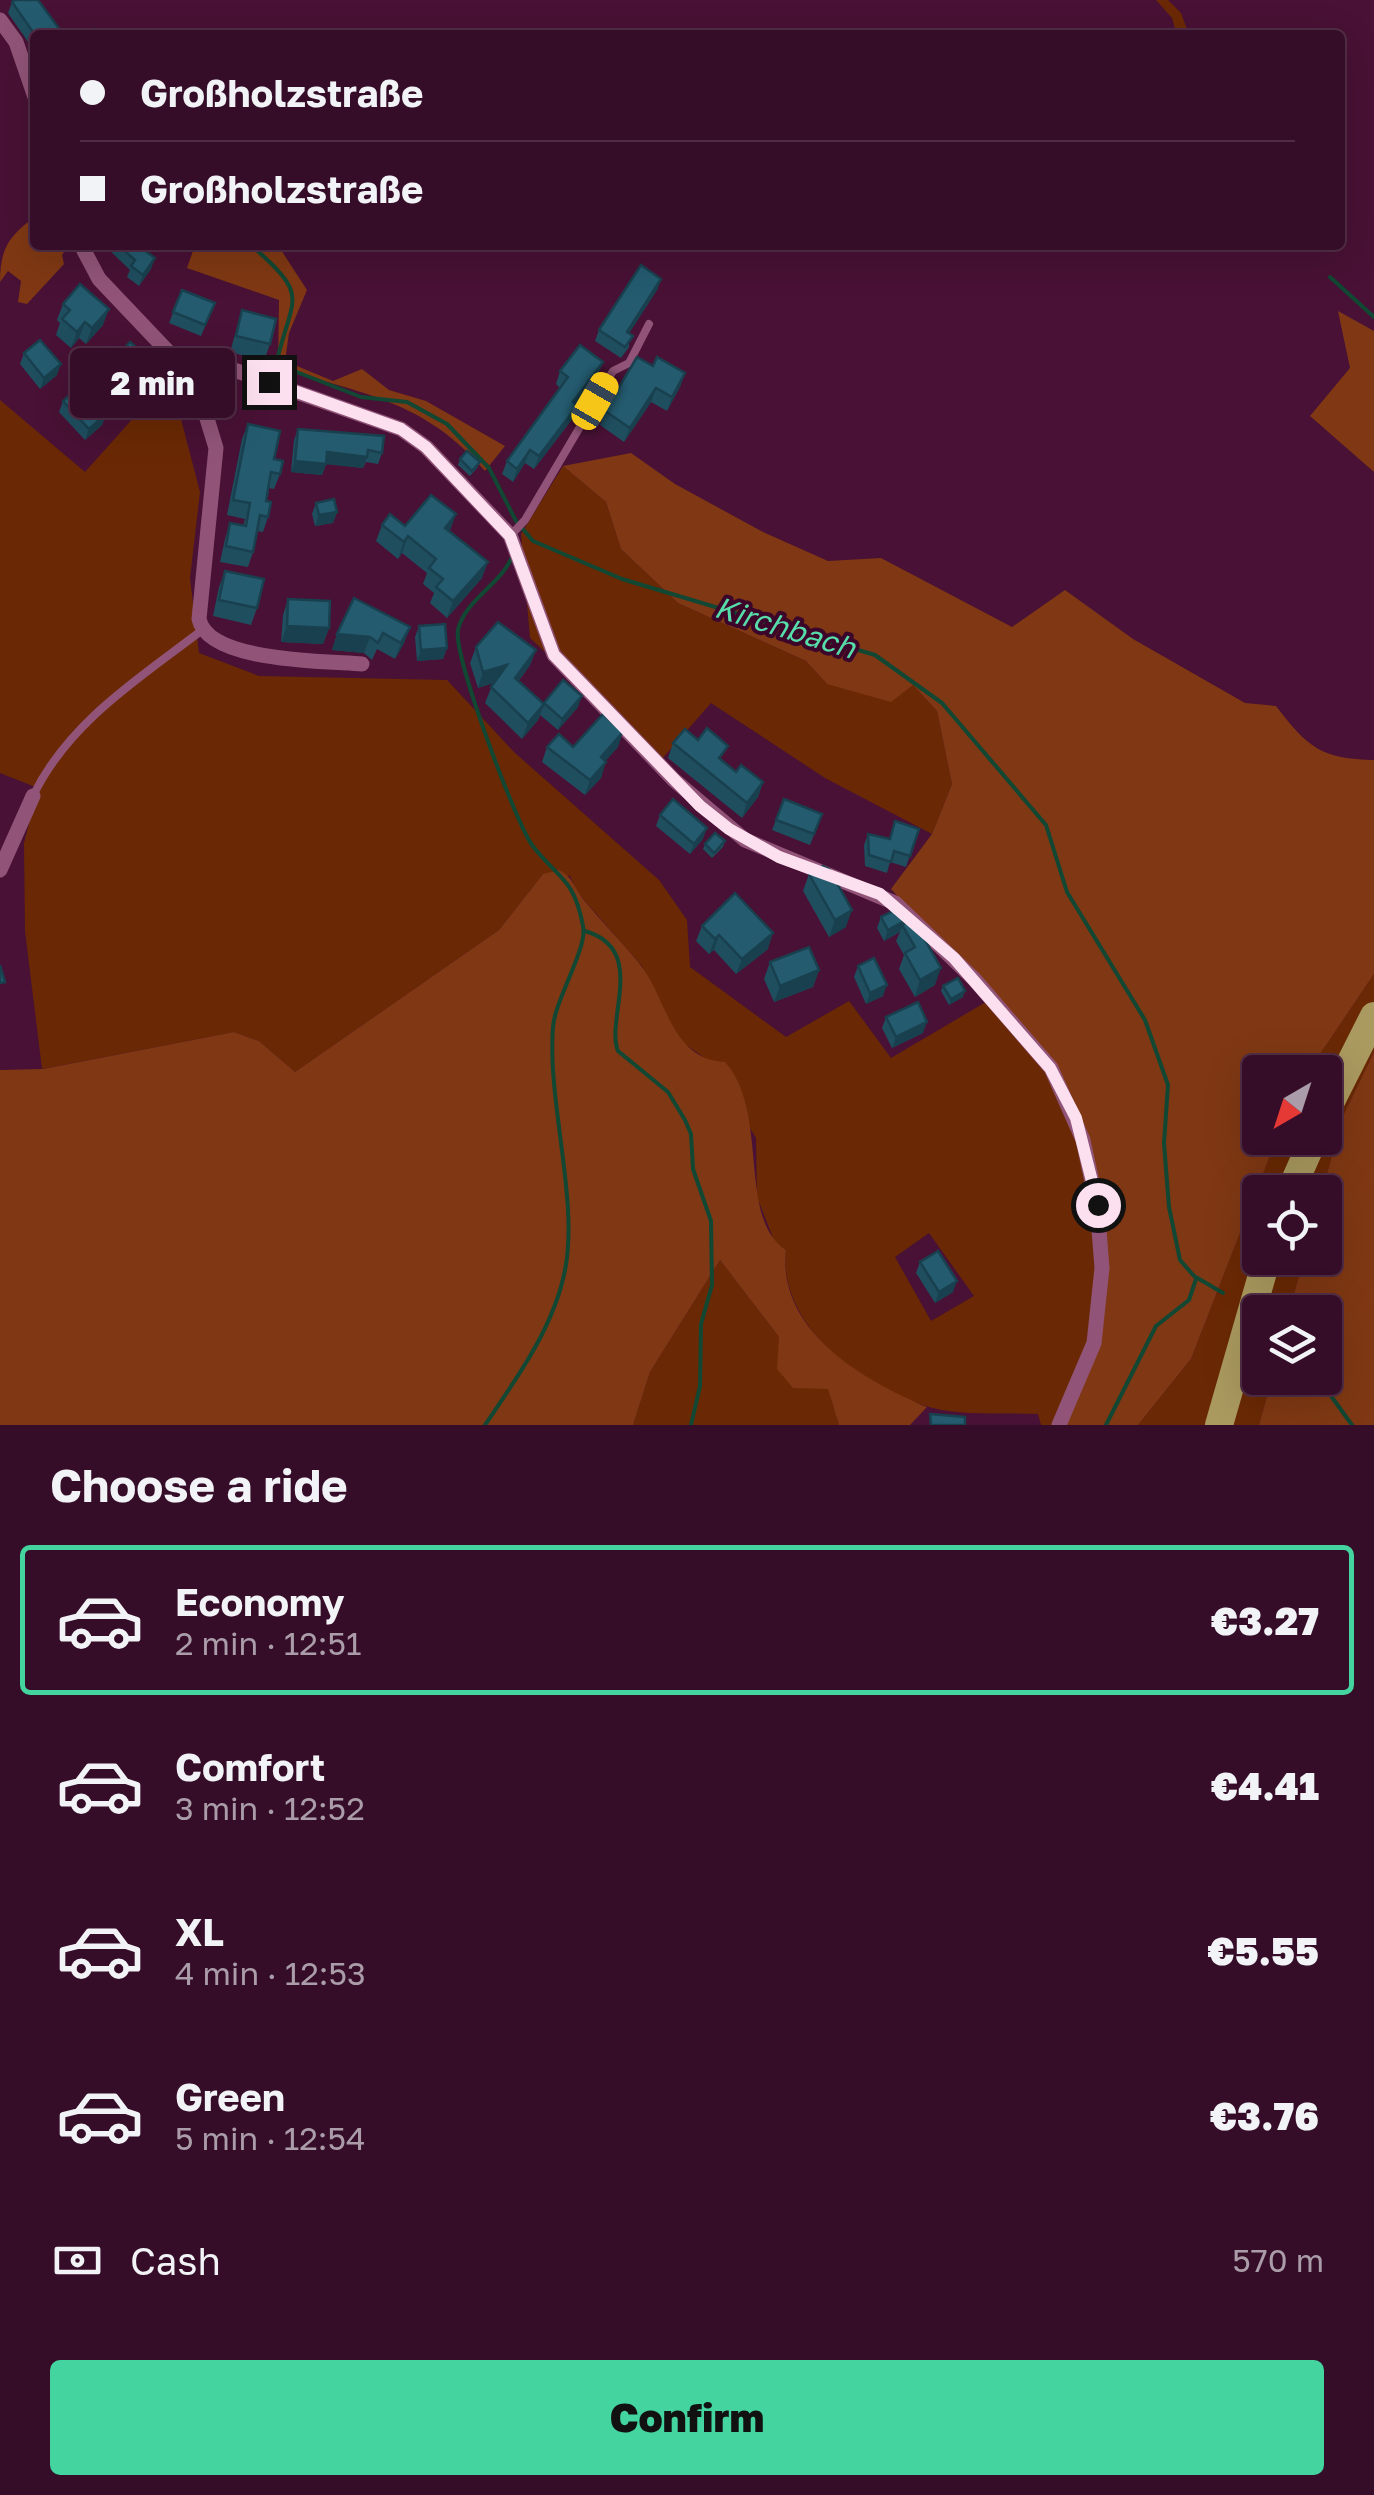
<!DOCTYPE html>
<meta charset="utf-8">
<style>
body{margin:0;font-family:"Golos Text",sans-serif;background:#3d1630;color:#f1f3f6;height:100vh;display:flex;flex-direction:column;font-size:38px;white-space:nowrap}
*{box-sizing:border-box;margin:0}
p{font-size:32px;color:#aa9ca8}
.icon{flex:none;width:55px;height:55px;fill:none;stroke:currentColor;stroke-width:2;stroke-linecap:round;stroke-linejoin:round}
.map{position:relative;height:1425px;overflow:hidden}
.panel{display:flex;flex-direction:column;background:#360d28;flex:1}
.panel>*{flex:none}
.hud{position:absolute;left:30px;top:30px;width:1315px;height:220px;border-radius:10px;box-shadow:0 10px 40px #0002,0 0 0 2px #502d45;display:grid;align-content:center;height:220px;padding:0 50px;background:#360d28}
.needle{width:65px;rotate:219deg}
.tools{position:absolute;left:1242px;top:1055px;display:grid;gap:20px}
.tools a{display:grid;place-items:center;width:100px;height:100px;border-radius:10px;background:#360d28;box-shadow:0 10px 40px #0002,0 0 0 2px #502d45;font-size:50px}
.end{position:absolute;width:45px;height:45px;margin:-22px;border:12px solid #fde0ef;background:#111;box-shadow:0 0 0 5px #111}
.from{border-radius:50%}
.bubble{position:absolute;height:70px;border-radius:10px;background:#360d28;box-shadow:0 10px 40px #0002,0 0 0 2px #502d45;font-size:32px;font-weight:800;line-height:70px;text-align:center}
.car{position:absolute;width:30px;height:60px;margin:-30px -15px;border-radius:12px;box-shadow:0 0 8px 2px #0007;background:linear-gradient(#f5c518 24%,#345 0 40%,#f5c518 0 76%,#345 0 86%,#f5c518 0)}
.hud b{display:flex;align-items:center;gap:35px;height:95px;font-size:38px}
.hud b+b{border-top:2px solid #502d45}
.hud i{width:25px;height:25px;background:#f1f3f6}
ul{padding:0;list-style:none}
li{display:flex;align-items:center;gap:30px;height:150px;margin:0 20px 15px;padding:0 30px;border:5px solid transparent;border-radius:10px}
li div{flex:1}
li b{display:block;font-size:38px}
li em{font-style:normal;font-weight:800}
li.selected{border-color:#44d49f}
li>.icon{width:90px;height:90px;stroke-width:1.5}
h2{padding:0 50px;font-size:45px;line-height:120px}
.pay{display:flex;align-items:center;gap:25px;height:110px;padding:0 50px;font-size:38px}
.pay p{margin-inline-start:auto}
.button{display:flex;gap:20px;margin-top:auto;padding:20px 50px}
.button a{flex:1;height:115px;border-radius:10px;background:#44d49f;color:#111;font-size:40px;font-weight:800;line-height:115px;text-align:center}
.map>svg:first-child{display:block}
</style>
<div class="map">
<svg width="1374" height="1425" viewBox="0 0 1374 1425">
<rect width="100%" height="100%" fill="#481135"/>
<g fill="#6a2904" fill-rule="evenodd">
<polygon points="1156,0 1168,0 1181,13 1189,35 1177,35 1172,18"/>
<path d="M170 377 200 492 190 578 199 653 259 676 447 680 515 753 659 880 687 920 690 967 786 1037 849 1001 891 1058 991 999 1054 1070 1100 1208 1096 1331 1062 1425H1041L1038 1414C1003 1412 957 1417 923 1405 858 1384 778 1324 786 1250L775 1243 757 1197 756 1138 709 1061 679 1040 642 966 578 893 570 876 543 874 499 930 295 1072 259 1041 234 1032 42 1069 25 931 24 843 38 788 0 773V400L85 472ZM929 1233 974 1296 931 1321 895 1257Z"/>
<polygon points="563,466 606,502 621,549 678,603 806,661 827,684 913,685 937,711 952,784 932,834 825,778 711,703 661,760 530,638 521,534"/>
<polygon points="1374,974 1374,1052 1342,1118 1322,1192 1260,1192 1260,1258 1304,1258 1289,1312 1260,1312 1260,1378 1272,1378 1259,1425 1138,1425 1191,1359 1277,1138 1325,1138 1325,1072 1308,1072"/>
<polygon points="720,1260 779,1337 828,1388 839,1425 633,1425 650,1372"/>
</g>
<g fill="#7f3813">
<path d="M35 217V245H69L62 255 64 264 27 304 18 302 21 281 8 271 0 282C0 250 8 236 35 217Z"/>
<path d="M195 245H276L281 250 307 290 289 333 285 361 333 381 362 369 389 390 426 401 505 446 485 471C424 400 363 394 278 368L279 300 187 268Z"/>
<polygon points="1338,311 1374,331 1374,472 1310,416 1350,368"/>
<path d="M631 453 675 484 763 532 828 561 881 558 1012 627 1065 590 1133 639 1245 703 1276 706C1308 748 1322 759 1374 760V974L1308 1072H1260V1138H1277L1191 1359 1138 1425H1062L1087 1372 1100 1208 1054 1070 891 889 932 834 952 784 937 711 913 685 891 702 827 684 806 661 678 603 621 549 606 502 563 466Z"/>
<path d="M559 870C573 877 574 887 583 899 601 921 621 941 639 963 668 999 670 1059 725 1062 770 1112 737 1219 786 1250 777 1330 862 1380 927 1407L910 1425H839L828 1389 793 1388 777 1369 779 1337 720 1260 650 1372 633 1425H0V1070L43 1069 234 1032 259 1041 295 1072 499 930 543 874Z"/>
<polygon points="1374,1052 1374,1425 1259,1425 1272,1378 1325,1378 1325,1312 1289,1312 1304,1258 1325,1258 1322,1192 1342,1118"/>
</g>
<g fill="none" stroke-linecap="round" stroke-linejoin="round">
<g stroke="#114733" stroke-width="4">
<path d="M251 245C311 298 293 293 276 364L361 397 407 402 447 424 489 468 516 521 533 541 622 579 875 655 942 703 1046 825 1067 892 1145 1020 1168 1085 1164 1143 1169 1207 1180 1260 1194 1276 1223 1293"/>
<polyline points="1330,277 1374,317"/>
<path d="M585 931C648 949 605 1019 618 1051L668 1092 685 1120 691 1134 693 1169 711 1221 712 1285 701 1324 700 1386 691 1425"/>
<polyline points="1318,1378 1352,1425"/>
<path d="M485 1425C517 1378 554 1327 565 1270 579 1201 547 1101 553 1027 555 999 588 948 583 926 574 877 558 879 532 845 515 821 453 655 458 630 464 601 501 584 512 557"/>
<polyline points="1106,1425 1156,1326 1189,1300 1196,1279"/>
</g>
<g stroke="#915478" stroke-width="8">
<polyline points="511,535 525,520 613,371 629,363 649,324"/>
<path d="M33 796C68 723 138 679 201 631"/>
</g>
<g stroke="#915478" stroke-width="15">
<polyline points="0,20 16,42 35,97"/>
<path d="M81 245 99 279 174 358 201 399 216 448 199 619C208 662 324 661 362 664"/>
<polyline points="174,358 203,359 401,429 426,447 510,535 554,655 674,780 745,840 895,903 975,980 1051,1068 1083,1140 1097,1205 1102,1268 1094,1343 1059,1425"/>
<polyline points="0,870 33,796"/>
</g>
<g stroke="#aa9a5f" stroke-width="28">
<polyline points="1325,1113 1374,1016"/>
<polyline points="1290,1192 1314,1138"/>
<polyline points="1219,1425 1267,1258"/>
</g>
</g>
<g fill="#1f4e5f">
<polygon points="12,2 35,35 35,52 8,13"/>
<polygon points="104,245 145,245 144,250 151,269 139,286 127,277 130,270"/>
<polygon points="661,279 657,290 629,333 629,347 621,358 595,341 599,330"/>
<polygon points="182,290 215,303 201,336 169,323"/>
<polygon points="63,304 103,325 86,344 79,338 71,348 56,335 60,323 57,320"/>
<polygon points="242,310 270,344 264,361 230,352"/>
<polygon points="24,353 57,375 40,389 20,364"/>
<polygon points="114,360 151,382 136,399 130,394 121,404 105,390"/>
<polygon points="653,366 685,373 680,387 667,411 651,402 624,442 600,425 605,411"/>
<polygon points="560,371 598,375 576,404 577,406 573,418 534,469 525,463 513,482 502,474 507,461 560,388 556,384"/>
<polygon points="63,401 106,414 102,425 85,440 59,412"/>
<polygon points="248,424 274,459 280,474 274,489 268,488 266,501 268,517 263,532 257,531 253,552 248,567 220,562 225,539 230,523 243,526 245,519 227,515 242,439"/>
<polygon points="298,429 382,453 378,464 366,462 363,468 326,464 322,475 291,472 294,440"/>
<polygon points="460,459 478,467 470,476 458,465"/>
<polygon points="316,503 337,512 333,523 315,526 312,514"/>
<polygon points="382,525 449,531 482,578 447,618 430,603 434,593 423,584 427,573 402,553 398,559 376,541"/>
<polygon points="225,571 257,608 251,625 213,616 219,587"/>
<polygon points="288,599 329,628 323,644 281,642 283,615"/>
<polygon points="419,626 447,648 443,659 417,661 415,637"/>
<polygon points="410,627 404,643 395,659 377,649 372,660 364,653 332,650 337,634"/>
<polygon points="476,647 536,650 530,665 518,682 543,704 578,707 558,730 540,715 538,720 522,739 485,703 493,683 478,688 470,663"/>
<polygon points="673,743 723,761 736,772 763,782 758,797 742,818 668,758"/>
<polygon points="547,747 618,747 605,761 601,778 585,795 542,762"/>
<polygon points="784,799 822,814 810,845 772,830"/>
<polygon points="660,815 703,839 690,854 656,826"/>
<polygon points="919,829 906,867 890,862 887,873 865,866 864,845 868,834 889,839"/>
<polygon points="725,841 723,847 712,858 703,849 705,844"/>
<polygon points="809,874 846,927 829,937 803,891"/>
<polygon points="881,917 906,920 905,924 935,985 915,997 899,969 904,955 896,941 900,932 884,941 877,928"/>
<polygon points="702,926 768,949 736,974 714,950 709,954 696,941"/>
<polygon points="770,962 819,970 813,987 774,1002 764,979"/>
<polygon points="858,966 883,996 866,1004 854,977"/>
<polygon points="943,986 963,997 949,1005 941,991"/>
<polygon points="886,1017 923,1033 892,1048 882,1028"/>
<polygon points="920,1262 953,1292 935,1303 916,1273"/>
</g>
<g fill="#19404e">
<polygon points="155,258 151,269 139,286 143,275"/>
<polygon points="661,279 657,290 623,343 627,332"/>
<polygon points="109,309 103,325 86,344 92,328"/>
<polygon points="85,322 79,338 71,348 77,332"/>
<polygon points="603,362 598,375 568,415 573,402"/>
<polygon points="61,364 57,375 40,389 44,378"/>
<polygon points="157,365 151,382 136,399 142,382"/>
<polygon points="685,373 680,387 667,411 672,397"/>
<polygon points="136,377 130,394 121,404 127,388"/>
<polygon points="656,388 651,402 624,442 630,428"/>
<polygon points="577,406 573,418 534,469 539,456"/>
<polygon points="106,414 102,425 85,440 89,429"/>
<polygon points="530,450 525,463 513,482 517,469"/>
<polygon points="327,452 367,457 363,468 326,464 322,475 291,472 295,461"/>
<polygon points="337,512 333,523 315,526 319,515"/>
<polygon points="456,514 450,531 445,528"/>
<polygon points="408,536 402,553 398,559 404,542"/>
<polygon points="488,562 482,578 447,618 453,601"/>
<polygon points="287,626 329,628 323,644 281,642"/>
<polygon points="410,627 404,643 395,659 401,643"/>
<polygon points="337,634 370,637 364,653 332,650"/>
<polygon points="447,648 443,659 417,661 421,650"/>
<polygon points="536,650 530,665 509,694 515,678"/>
<polygon points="507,665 501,681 478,688 483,672"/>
<polygon points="582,696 578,707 558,730 562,719"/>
<polygon points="544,704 538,720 522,739 528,723"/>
<polygon points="623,732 618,747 595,773 601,757"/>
<polygon points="606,762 601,778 585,795 590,780"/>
<polygon points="763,782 758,797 742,818 747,803"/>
<polygon points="707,828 703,839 690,854 694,844"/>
<polygon points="852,910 846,927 829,937 835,920"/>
<polygon points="906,920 900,932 884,941 888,930"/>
<polygon points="773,933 768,949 736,974 742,959"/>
<polygon points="719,935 714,950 709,954 715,939"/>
<polygon points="941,968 935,985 915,997 920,980"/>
<polygon points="819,970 813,987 774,1002 780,986"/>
<polygon points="887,985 883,996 866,1004 870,993"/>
<polygon points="965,991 963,997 949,1005 951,999"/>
<polygon points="927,1022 923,1033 892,1048 896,1037"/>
<polygon points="957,1281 953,1292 935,1303 939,1292"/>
</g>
<g fill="#245b6f" stroke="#19404e" stroke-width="2.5">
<polygon points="15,0 38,0 63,34 35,35 12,2"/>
<polygon points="95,29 99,35 86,35"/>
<polygon points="118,245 143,245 140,247 155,258 143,275 131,266 135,260"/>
<polygon points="641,265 661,279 627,332 633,336 625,347 599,330"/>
<polygon points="80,284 109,309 92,328 85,322 77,332 62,319 70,310 63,304"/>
<polygon points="182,290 215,303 205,325 173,312"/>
<polygon points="242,310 276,319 270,344 236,336"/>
<polygon points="40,340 61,364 44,378 24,353"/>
<polygon points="130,342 157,365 142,382 136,377 127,388 111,374 120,364 114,360"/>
<polygon points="580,345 603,362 573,402 577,406 539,456 530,450 517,469 507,461 568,377 560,371"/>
<polygon points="637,357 653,366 657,357 685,373 672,397 656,388 630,428 605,411"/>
<polygon points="81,385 106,414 89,429 63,401"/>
<polygon points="248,424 280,431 274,459 283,461 280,474 271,472 266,501 271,502 268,517 260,515 253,552 226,546 230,523 246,526 250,503 233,500"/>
<polygon points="298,429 384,436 382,453 368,450 367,457 327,452 326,464 295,461"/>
<polygon points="467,451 480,462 472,471 460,459"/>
<polygon points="431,495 456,514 445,528 488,562 453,601 436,587 443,579 429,568 436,559 408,536 404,542 382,525 390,514 405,526"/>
<polygon points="334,499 337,512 319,515 316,503"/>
<polygon points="225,571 264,579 257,608 219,600"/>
<polygon points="354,598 410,627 401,643 383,633 378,643 370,637 337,634"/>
<polygon points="288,599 330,601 329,628 287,626"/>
<polygon points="498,622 536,650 515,678 544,704 528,723 491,687 507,665 483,672 476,647"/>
<polygon points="445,624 447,648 421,650 419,626"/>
<polygon points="563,680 582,696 562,719 544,703"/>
<polygon points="603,714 623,732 601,757 606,762 590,780 547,747 559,734 573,747"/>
<polygon points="707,728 728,746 719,758 736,772 741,765 763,782 747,803 673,743 685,729 698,740"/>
<polygon points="673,799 707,828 694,844 660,815"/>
<polygon points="784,799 822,814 814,834 776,820"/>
<polygon points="895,821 919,829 910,856 894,851 891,862 869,855 868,834 890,839"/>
<polygon points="715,833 725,841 714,853 705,844"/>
<polygon points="823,866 829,869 852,910 835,920 809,874"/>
<polygon points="735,893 773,933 742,959 719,935 715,939 702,926"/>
<polygon points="899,908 906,920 888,930 881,917"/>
<polygon points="913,919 941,968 920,980 905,953 915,947 902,925"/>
<polygon points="809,947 819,970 780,986 770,962"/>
<polygon points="874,958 887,985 870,993 858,966"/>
<polygon points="0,965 5,982 0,983"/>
<polygon points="958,978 965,991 951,999 943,986"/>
<polygon points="918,1002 927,1022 896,1037 886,1017"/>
<polygon points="938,1251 957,1281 939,1292 920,1262"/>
<polygon points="930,1414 965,1417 965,1425 931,1425"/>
</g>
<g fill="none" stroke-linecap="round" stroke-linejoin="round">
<polyline stroke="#fde0ef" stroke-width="12" points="269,382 401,429 426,447 510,536 554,655 700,806 729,829 779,857 880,894 954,958 1050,1068 1076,1118 1098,1205"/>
</g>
<g text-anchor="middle" stroke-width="8" stroke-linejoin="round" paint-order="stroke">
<g font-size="30" font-style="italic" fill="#57ddaa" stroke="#3c062b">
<text transform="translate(785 628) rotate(17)" y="10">Kirchbach</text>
</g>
</g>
</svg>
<div class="tools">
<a><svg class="needle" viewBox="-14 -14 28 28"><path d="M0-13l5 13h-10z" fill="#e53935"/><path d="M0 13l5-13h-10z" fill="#aa9ca8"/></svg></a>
<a><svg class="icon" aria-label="locate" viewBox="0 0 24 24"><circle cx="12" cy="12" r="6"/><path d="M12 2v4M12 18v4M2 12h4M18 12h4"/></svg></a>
<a><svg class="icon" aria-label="layers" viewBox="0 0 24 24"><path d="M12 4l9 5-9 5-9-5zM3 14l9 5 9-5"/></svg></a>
</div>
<i class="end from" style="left:1098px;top:1205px"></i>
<i class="end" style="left:269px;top:382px"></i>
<div class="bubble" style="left:70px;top:348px;width:165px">2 min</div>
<i class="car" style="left:595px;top:401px;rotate:30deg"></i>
<div class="hud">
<b><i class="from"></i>Großholzstraße</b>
<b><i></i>Großholzstraße</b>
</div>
</div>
<section class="panel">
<h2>Choose a ride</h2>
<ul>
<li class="selected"><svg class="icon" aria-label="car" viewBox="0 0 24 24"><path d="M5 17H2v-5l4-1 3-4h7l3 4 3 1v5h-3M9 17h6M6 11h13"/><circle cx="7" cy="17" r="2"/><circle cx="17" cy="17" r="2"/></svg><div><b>Economy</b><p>2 min · 12:51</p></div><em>€3.27</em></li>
<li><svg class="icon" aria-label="car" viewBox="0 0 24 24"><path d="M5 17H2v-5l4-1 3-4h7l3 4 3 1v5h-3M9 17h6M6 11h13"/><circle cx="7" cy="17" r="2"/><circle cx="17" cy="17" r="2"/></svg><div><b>Comfort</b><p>3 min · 12:52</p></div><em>€4.41</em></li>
<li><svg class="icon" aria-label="car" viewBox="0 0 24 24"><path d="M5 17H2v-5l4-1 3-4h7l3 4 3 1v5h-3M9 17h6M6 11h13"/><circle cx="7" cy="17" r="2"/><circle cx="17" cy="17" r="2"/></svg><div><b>XL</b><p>4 min · 12:53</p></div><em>€5.55</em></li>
<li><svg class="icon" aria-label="car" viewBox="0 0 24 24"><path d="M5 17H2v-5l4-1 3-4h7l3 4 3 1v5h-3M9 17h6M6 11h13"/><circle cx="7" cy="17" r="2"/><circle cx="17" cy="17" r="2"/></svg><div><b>Green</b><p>5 min · 12:54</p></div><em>€3.76</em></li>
</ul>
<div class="pay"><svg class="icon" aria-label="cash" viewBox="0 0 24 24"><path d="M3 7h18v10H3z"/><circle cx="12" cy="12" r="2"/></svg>Cash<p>570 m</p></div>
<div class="button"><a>Confirm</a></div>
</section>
